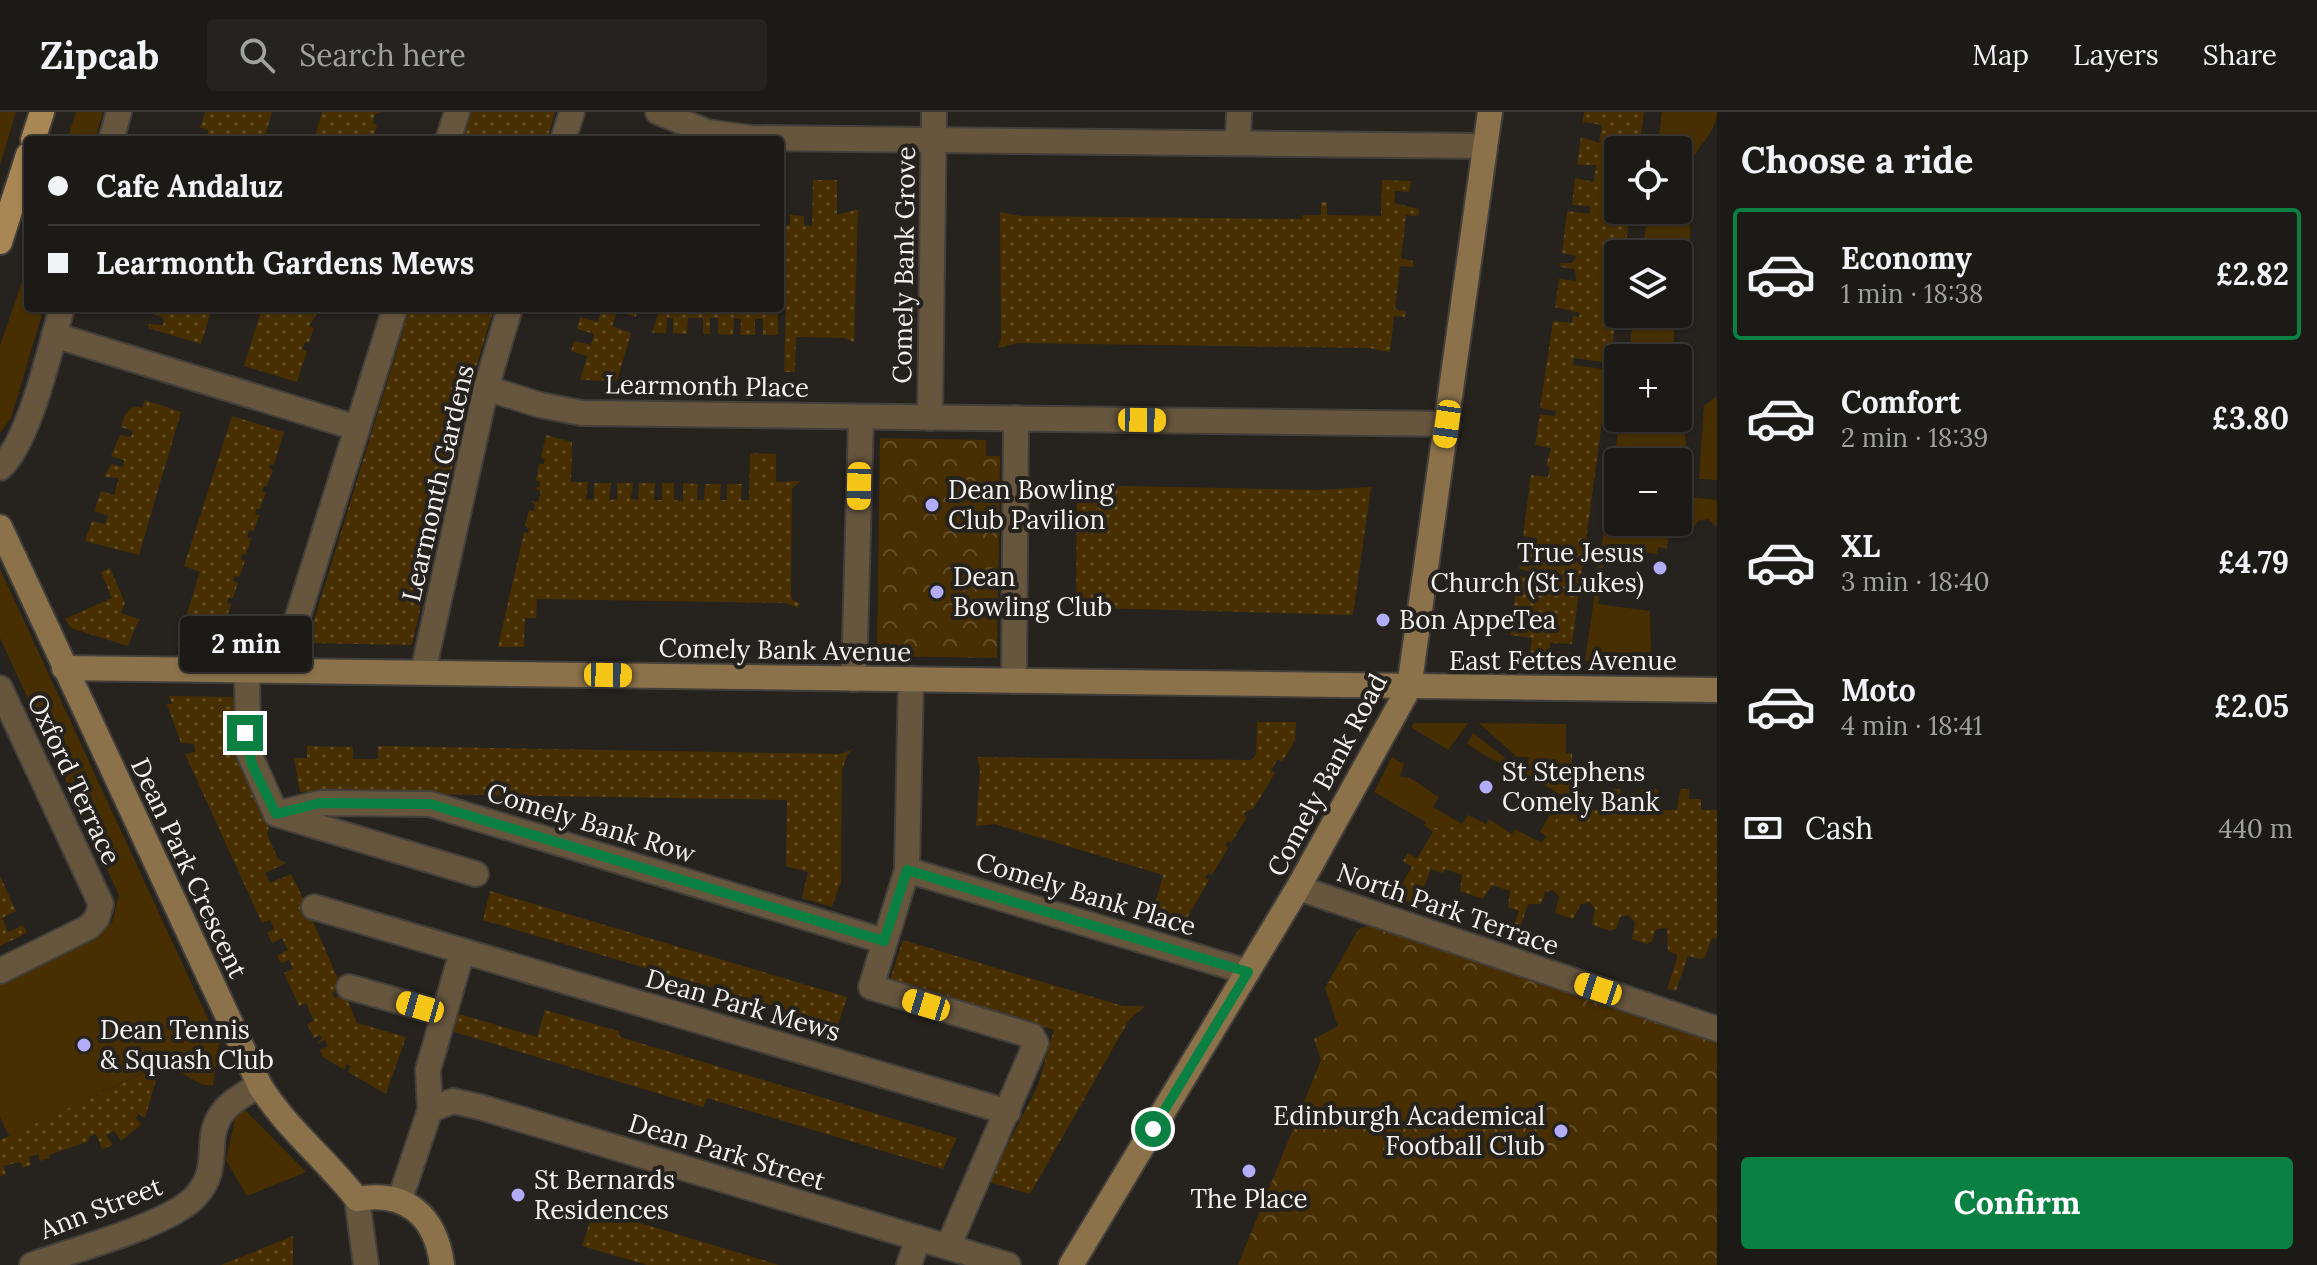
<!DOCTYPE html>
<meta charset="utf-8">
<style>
body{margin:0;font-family:Lora,serif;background:#25231f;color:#f1f3f6;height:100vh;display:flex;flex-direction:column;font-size:30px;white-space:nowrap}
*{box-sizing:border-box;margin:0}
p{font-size:26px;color:#a0a1a1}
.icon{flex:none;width:44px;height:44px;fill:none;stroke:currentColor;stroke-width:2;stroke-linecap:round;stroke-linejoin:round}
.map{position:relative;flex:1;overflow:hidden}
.drawer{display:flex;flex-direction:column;background:#1c1a16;width:600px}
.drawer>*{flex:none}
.guide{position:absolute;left:24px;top:24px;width:760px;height:176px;border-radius:8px;box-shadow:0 2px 6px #0004,0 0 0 2px #3a3835;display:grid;align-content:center;height:176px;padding:0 24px;background:#1c1a16}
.buttons{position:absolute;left:1604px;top:24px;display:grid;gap:16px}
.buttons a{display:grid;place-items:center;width:88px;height:88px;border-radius:8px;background:#1c1a16;box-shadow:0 2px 6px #0004,0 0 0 2px #3a3835;font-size:40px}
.end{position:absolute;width:36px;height:36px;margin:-18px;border:10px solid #0b8043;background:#fff;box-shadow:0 0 0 4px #fff}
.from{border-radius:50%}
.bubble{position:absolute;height:56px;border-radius:8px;background:#1c1a16;box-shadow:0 2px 6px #0004,0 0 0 2px #3a3835;font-size:26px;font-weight:700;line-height:56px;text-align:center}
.car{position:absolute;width:24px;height:48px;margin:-24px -12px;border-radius:10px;box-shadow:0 0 6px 2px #0007;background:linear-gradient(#f5c518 24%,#345 0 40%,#f5c518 0 76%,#345 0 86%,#f5c518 0)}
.guide b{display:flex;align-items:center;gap:28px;height:76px;font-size:30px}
.guide b+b{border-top:2px solid #3a3835}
.guide i{width:20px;height:20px;background:#f1f3f6}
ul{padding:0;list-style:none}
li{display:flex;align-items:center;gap:24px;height:132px;margin:0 16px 12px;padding:0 8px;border:4px solid transparent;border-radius:8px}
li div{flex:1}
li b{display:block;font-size:30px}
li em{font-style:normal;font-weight:700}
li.active{border-color:#0b8043}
li>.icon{width:72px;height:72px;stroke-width:1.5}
h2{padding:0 24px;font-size:36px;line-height:96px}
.pay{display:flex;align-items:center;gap:20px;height:88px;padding:0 24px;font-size:30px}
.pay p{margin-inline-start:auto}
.primary-button{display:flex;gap:16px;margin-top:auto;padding:16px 24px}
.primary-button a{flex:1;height:92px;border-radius:8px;background:#0b8043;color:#fff;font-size:32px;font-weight:700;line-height:92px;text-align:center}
header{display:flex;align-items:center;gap:48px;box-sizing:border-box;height:112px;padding:0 40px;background:#1c1a16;border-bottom:2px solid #3a3835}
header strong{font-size:38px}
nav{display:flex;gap:44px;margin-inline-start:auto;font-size:28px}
.search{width:560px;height:72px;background:#25231f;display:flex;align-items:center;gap:20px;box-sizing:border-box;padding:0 28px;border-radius:8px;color:#a0a1a1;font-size:30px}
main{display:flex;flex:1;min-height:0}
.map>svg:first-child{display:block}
</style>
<header>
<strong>Zipcab</strong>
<div class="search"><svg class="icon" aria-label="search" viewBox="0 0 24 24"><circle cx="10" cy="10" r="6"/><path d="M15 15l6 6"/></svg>Search here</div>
<nav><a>Map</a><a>Layers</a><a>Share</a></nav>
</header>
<main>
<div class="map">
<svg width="1717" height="1153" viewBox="0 0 1717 1153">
<defs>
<pattern id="forest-crowns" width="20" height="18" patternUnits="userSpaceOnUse" patternTransform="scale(2)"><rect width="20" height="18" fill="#482f01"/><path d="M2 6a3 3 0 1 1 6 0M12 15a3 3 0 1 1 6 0" fill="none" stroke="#634e26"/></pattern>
<pattern id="garden-dots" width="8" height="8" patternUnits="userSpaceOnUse" patternTransform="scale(2)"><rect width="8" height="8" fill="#482f01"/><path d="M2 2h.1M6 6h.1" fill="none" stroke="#634e26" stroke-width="1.8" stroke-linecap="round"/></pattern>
</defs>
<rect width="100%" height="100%" fill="#26221e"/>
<g fill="#482f01" fill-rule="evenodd">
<polygon points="0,0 16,0 0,53"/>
<polygon points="76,0 103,0 95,28 67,28"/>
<path d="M1662 0H1717C1717 22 1694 35 1690 56 1684 91 1700 137 1678 167V142H1642L1648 98H1678V38H1657Z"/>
<polygon points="28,152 28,196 44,196 11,306 0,321 0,234"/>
<polygon points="1634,202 1675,202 1673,246 1628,246"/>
<polygon points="1717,284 1717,368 1699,367 1704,294"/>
<path d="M1620 306H1675C1694 322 1684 361 1684 384L1717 388V415L1708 407 1698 409 1692 418 1678 410 1670 416 1667 437 1658 435 1657 442 1606 436 1598 492 1650 499 1651 549H1585ZM1618 350H1678V410H1618Z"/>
<polygon points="0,457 219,931 213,974 201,972 164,951 9,1024 0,1005 0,866 112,811 119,783 0,526"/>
<polygon points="1414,611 1468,611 1448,638 1411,615"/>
<polygon points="1479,611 1566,612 1566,685 1544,735 1483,713 1436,716 1374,680 1392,645 1404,652 1400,665 1410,666 1439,685 1433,695 1462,712 1468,703 1486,712 1489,707 1512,722 1515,717 1542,731 1546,724 1540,720 1561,683 1526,662 1529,645 1517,645"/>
<path d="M1473 621 1513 652C1492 652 1482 640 1467 632Z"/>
<polygon points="244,998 247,1000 306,1060 247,1084 226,1048 236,1002"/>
</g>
<g fill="url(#forest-crowns)">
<polygon points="880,326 986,328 986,344 1000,344 997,546 877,544"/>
<polygon points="1366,814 1395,820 1717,929 1717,1153 1238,1153 1321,948 1314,927 1338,914 1325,876 1358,818"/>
</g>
<g fill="url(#garden-dots)">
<polygon points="205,0 272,0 264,28 196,28 197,24 207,26 208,18 200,16"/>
<polygon points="322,0 381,0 375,2 373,11 377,13 373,26 314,28"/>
<polygon points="471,0 555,0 547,28 463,28"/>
<polygon points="1584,0 1644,0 1639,37 1622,34 1618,38 1618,70 1614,84 1618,85 1618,98 1630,98 1625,142 1618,142 1618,192 1610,251 1574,246 1573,253 1609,258 1572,532 1550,531 1550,539 1571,541 1565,550 1507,549 1508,539 1530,541 1532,526 1510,523 1518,464 1534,466 1535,460 1519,457 1521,444 1529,445 1530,440 1521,439 1522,428 1537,430 1537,426 1523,424 1531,363 1548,365 1550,355 1546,354 1551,336 1535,333 1540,302 1555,304 1556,299 1540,296 1553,209 1572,211 1573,204 1579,205 1580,201 1555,195 1559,167 1576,169 1575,157 1560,155 1561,151 1572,151 1577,144 1562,141 1567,99 1590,102 1590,94 1572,93 1575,66 1594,70 1596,53 1577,53 1581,25 1599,31 1602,13 1585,10 1582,13"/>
<polygon points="813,68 837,68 837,103 858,97 854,230 844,226 796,225 795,260 784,260 786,187 780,186 780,103 782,113 790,113 790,103 804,104 804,113 812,114"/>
<polygon points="1382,68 1411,69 1409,80 1395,79 1394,91 1419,97 1418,104 1406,103 1401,146 1413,149 1413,155 1400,154 1395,197 1406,199 1405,205 1394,204 1390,240 1368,236 1018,231 998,236 1001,226 1000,100 1021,104 1302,107 1303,103 1321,103 1321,90 1327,90 1327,103 1381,104"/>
<polygon points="154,196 212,196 201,232 148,216 149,212 163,213 164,207 153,201"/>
<polygon points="262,196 320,196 309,214 314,216 309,231 305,230 302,238 307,239 297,270 244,254"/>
<polygon points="410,196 494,196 471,272 412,533 307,531"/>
<polygon points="594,196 638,196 636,205 617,199 612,214 631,221 617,269 580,268 587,244 571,239 574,229 591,233 594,222 577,217 580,205 598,210 601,199"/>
<polygon points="660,196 771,196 778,199 778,223 763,223 763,207 755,207 755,223 740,223 741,207 734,206 733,223 718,222 718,206 710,206 710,222 703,222 703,206 688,206 687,222 673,221 673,206 667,206 666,221 652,221"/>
<polygon points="145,288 181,300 139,443 85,429 92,409 105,412 108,404 94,399 101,379 114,383 119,366 104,365 111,352 123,355 124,348 111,344 120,323 131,325 133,319 121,315 125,302 134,294 142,296"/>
<polygon points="232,304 284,320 274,353 270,352 269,356 273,358 267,374 264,374 262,379 266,380 260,397 256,397 255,402 259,403 254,419 249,418 247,425 251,426 246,443 242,442 241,447 245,449 239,465 235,464 233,469 238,471 233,486 228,486 227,491 231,492 218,534 177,533 200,460 184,454"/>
<polygon points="546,323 572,330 571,370 588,370 586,388 594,387 594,371 611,371 609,388 617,387 617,371 633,371 631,387 638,388 639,371 655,371 654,388 662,388 662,371 674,371 674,388 683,389 683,371 698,372 697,388 704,388 705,372 721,372 720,388 727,388 727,372 742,372 741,388 749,388 750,341 776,342 776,370 800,369 792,377 791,479 792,488 800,491 798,496 785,491 537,487 536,506 525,506 524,535 498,535 524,420 528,421 529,417 525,414 529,398 534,399 535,393 531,389 538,390 541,379 534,376 539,375 540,370 536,368 539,352 544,352 545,347 541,346"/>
<polygon points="1077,373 1315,378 1371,375 1353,503 1096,496 1079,503 1076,501"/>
<polygon points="110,456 125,491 121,501 139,507 128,534 71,516 65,507 112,486 101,460"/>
<polygon points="169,584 235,585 232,634 269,717 267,722 278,747 286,751 265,761 270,771 291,762 296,771 342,876 332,881 335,886 345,882 357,911 406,925 386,982 348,960 351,954 347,952 344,958 323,945 320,938 328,934 325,928 316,932 322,926 320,923 314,926 307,912 314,909 306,891 299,894 284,861 293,857 289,848 281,851 277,843 288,838 282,826 272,831 267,821 274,817 270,808 262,811 185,642 195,640 194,632 181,631 167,592 172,592"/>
<polygon points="1257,610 1296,610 1295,628 1282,650 1278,647 1271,658 1275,661 1254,696 1244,701 1246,707 1231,731 1228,729 1225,733 1228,736 1212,763 1208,761 1205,765 1209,768 1183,813 1156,804 1153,800 1163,763 995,712 976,714 980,659 977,645 1251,648 1256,643"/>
<polygon points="307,634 353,635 353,647 378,647 378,634 840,642 853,637 847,643 842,658 841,770 832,795 802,786 808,760 786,754 787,688 300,680 294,646 307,646"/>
<polygon points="1566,641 1572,641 1572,676 1581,676 1584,698 1600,698 1603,676 1620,677 1623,698 1638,698 1641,677 1658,677 1661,698 1677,698 1680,677 1689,677 1689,687 1701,687 1701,698 1717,698 1717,684 1717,827 1712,826 1705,845 1701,847 1688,844 1676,879 1667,877 1678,843 1668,839 1667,816 1656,817 1652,829 1647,832 1632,827 1635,810 1628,803 1620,805 1616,817 1611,819 1592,813 1595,797 1590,790 1581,792 1573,807 1555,801 1559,785 1553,778 1545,780 1541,792 1528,792 1517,825 1511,823 1519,799 1508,795 1510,779 1492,773 1483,787 1460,779 1462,763 1445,757 1443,761 1431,757 1417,792 1393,787 1412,755 1403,749 1408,741 1417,746 1433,720 1424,713 1426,710 1436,716 1484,713 1544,734 1566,685"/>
<polygon points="0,764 16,799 2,806 8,820 23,813 27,821 0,834"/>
<polygon points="490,779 847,885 838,913 483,808"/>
<polygon points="903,828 1123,894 1145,894 1129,908 1030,1082 989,1070 1038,973 1054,918 890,868"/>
<polygon points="545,898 618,919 620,925 957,1026 943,1057 707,986 703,995 451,919 456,901 537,925"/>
<polygon points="150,958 156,968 145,1006 139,1002 135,1006 142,1012 121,1029 114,1019 106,1023 113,1033 102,1037 96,1022 88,1025 89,1029 49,1043 50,1046 40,1049 38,1042 29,1045 31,1053 23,1056 20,1050 3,1054 6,1062 0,1064 0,1028"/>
<polygon points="594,1097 779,1153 647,1153 582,1134"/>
<polygon points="293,1124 293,1153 221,1153"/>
</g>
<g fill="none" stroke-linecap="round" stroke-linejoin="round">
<defs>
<g id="street">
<polyline points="658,0 707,20 751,26 1485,34"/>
<polyline points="111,28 119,0"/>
<polyline points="448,28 457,0"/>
<polyline points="563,28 572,0"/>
<polyline points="1238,30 1239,0"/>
<polyline points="54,223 357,316"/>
<polyline points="486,276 540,293 582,301 1447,312"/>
<polyline points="930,306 934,0"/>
<path d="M0 356C30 329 50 236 62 196"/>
<polyline points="247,558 248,639 276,702 476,762"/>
<polyline points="281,558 395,196"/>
<polyline points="423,560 486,276 510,196"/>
<polyline points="854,567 861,305"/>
<polyline points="911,567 907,758 871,875 1032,924 1036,931 948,1135"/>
<polyline points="1014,569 1016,306"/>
<polyline points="0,576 101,792 97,806 89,815 0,859"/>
<polyline points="276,702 320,691 430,692 884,829"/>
<polyline points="907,758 1248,860"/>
<polyline points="1298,776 1717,917"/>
<polyline points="314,795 1008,1000"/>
<polyline points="349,875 444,902"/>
<polyline points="430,998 453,989 480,995 1008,1153"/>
<polyline points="357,1087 366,1153"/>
<polyline points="400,1087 430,998 428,958 462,840"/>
<path d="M32 1153C72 1138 170 1113 196 1084 232 1044 183 1009 260 974"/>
<polyline points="909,1153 918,1126"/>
</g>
<g id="secondary">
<path d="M0 415 260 974C287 1017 326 1047 357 1087 406 1078 436 1104 442 1153"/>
<polyline points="64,556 1717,578"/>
<polyline points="1071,1153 1298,776 1409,576 1490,0"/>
</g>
<g id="primary">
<polyline points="33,28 42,0"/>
<polyline points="0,130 28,43"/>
</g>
</defs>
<use href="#street" stroke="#433f3b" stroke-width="28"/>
<use href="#secondary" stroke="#433f3b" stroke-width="28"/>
<use href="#primary" stroke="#433f3b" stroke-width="28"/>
<use href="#street" stroke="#66563e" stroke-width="24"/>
<use href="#secondary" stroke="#8c724b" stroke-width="24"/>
<use href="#primary" stroke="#a98755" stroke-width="24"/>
</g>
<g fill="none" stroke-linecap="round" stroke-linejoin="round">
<polyline stroke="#0b8043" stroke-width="10" points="245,621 252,653 276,702 320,691 430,692 884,829 907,758 1248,860 1153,1017"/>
</g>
<g fill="#b2adf9" stroke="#26221e" stroke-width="3">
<circle cx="932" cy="393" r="8"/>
<circle cx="1660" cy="456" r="8"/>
<circle cx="937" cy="480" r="8"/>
<circle cx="1383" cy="508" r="8"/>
<circle cx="1486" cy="675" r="8"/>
<circle cx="84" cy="933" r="8"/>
<circle cx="1561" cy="1019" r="8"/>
<circle cx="1249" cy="1059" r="8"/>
<circle cx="518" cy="1083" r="8"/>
</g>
<g text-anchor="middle" stroke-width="8" stroke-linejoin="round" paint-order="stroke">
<g font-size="26" fill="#f5f2ef" stroke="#26221e">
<text transform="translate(904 153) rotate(-89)" y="9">Comely Bank Grove</text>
<text transform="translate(707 274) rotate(1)" y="9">Learmonth Place</text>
<text transform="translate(438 371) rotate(-77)" y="9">Learmonth Gardens</text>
<text transform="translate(785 538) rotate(1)" y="9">Comely Bank Avenue</text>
<text x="1563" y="558">East Fettes Avenue</text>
<text transform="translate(1327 663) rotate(-62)" y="9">Comely Bank Road</text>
<text transform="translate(74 667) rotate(65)" y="9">Oxford Terrace</text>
<text transform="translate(591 711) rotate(17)" y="9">Comely Bank Row</text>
<text transform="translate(189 756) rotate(65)" y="9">Dean Park Crescent</text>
<text transform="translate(1086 782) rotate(17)" y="9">Comely Bank Place</text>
<text transform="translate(1448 797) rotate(19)" y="9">North Park Terrace</text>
<text transform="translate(743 893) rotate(16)" y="9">Dean Park Mews</text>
<text transform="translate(727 1040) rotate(17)" y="9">Dean Park Street</text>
<text transform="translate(101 1096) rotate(-21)" y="9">Ann Street</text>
</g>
<g font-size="26" fill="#f5f2ef" stroke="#26221e" text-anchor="start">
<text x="948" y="387">Dean Bowling<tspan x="948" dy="30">Club Pavilion</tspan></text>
<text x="1644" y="450" text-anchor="end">True Jesus<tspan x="1644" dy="30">Church (St Lukes)</tspan></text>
<text x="953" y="474">Dean<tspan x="953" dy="30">Bowling Club</tspan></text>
<text x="1399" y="517">Bon AppeTea</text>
<text x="1502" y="669">St Stephens<tspan x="1502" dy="30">Comely Bank</tspan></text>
<text x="100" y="927">Dean Tennis<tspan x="100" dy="30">&amp; Squash Club</tspan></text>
<text x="1545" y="1013" text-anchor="end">Edinburgh Academical<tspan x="1545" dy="30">Football Club</tspan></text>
<text x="534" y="1077">St Bernards<tspan x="534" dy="30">Residences</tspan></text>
<text x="1249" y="1096" text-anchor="middle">The Place</text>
</g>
</g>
</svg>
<div class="buttons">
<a><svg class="icon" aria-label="locate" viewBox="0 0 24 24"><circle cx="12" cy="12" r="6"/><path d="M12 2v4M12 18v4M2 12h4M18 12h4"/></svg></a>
<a><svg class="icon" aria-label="layers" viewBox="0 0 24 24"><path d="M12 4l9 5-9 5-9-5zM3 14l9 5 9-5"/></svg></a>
<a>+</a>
<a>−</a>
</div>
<i class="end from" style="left:1153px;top:1017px"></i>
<i class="end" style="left:245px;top:621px"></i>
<div class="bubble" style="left:180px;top:504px;width:132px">2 min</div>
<i class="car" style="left:1142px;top:308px;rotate:91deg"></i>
<i class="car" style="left:1447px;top:312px;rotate:188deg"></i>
<i class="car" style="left:859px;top:374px;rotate:181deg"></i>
<i class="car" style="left:608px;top:563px;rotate:91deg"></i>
<i class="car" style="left:1598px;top:877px;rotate:288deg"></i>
<i class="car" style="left:926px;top:893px;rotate:287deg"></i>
<i class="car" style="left:420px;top:895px;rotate:286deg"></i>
<div class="guide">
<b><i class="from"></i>Cafe Andaluz</b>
<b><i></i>Learmonth Gardens Mews</b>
</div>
</div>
<section class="drawer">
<h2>Choose a ride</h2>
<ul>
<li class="active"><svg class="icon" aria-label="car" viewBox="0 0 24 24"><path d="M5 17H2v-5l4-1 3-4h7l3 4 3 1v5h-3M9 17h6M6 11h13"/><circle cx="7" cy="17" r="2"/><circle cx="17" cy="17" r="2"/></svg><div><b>Economy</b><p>1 min · 18:38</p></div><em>£2.82</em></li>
<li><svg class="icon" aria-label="car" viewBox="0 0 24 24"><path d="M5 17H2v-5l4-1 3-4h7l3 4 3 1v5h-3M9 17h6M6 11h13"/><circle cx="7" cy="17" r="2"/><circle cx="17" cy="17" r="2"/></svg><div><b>Comfort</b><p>2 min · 18:39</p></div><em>£3.80</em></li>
<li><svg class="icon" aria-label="car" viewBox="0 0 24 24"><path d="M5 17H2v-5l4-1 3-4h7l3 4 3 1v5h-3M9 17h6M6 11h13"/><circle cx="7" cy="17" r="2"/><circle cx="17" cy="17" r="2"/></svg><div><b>XL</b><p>3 min · 18:40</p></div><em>£4.79</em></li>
<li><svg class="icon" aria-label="car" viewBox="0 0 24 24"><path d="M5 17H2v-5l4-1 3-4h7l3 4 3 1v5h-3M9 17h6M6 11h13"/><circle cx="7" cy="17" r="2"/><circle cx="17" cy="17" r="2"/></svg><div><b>Moto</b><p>4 min · 18:41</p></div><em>£2.05</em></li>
</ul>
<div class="pay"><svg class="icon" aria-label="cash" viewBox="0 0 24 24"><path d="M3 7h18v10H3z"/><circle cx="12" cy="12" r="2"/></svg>Cash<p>440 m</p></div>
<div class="primary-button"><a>Confirm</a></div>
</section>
</main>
